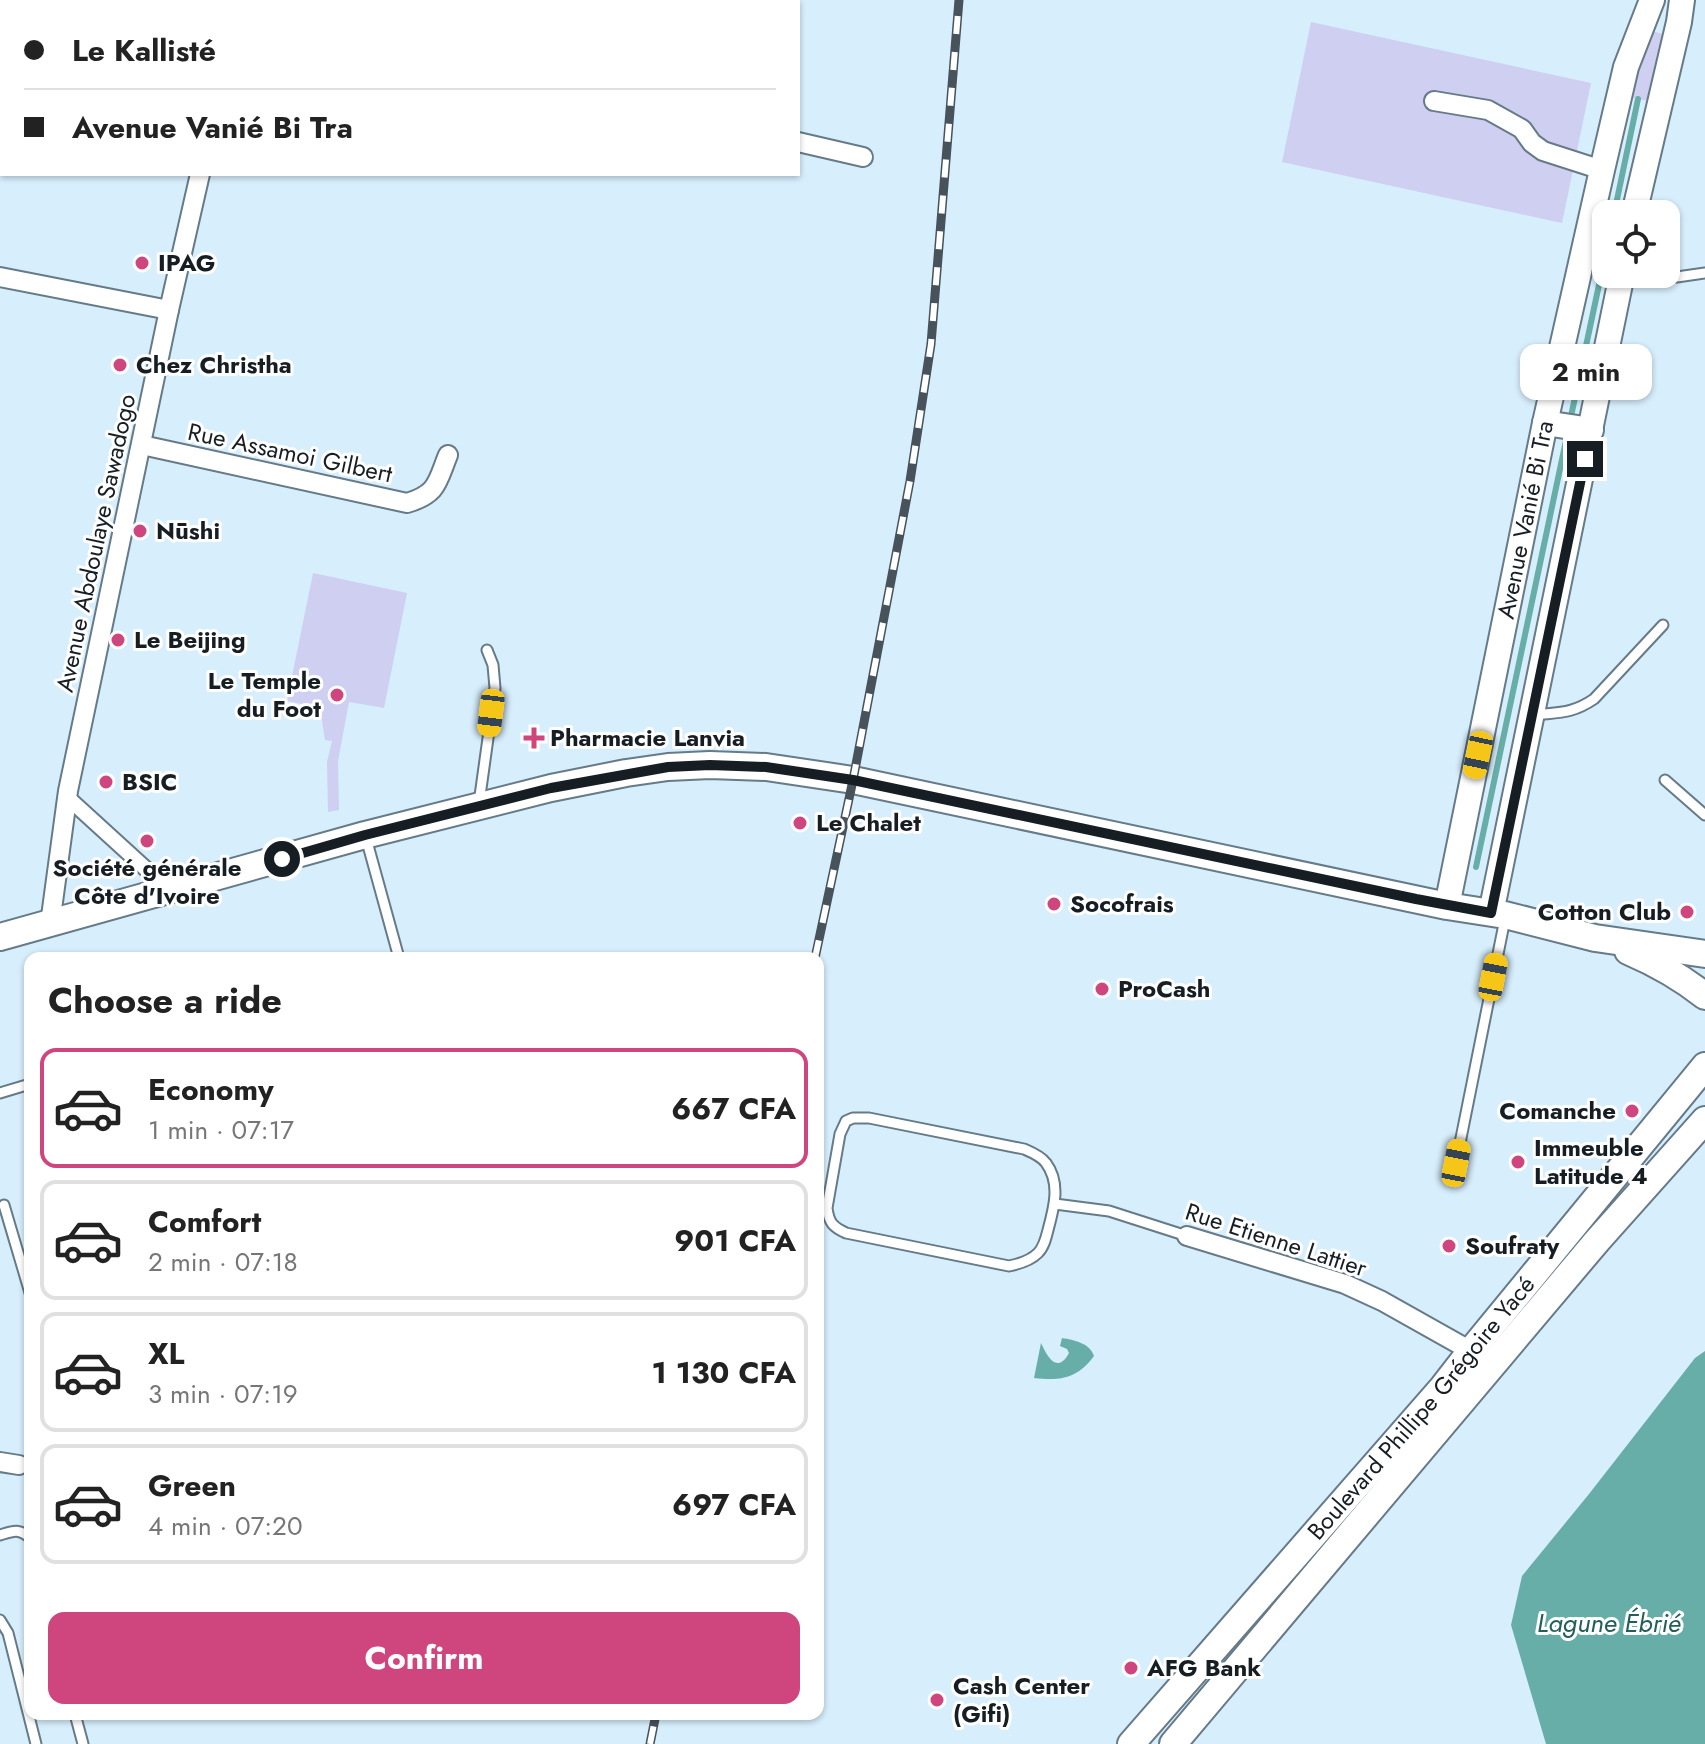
<!DOCTYPE html>
<meta charset="utf-8">
<style>
body{margin:0;font-family:Jost,sans-serif;background:#f2f2f2;color:#222;height:100vh;display:flex;flex-direction:column;font-size:30px;white-space:nowrap}
*{box-sizing:border-box;margin:0}
p{font-size:26px;color:#767676}
.icon{flex:none;width:44px;height:44px;fill:none;stroke:currentColor;stroke-width:2;stroke-linecap:round;stroke-linejoin:round}
.map{position:relative;flex:1;overflow:hidden}
.side{position:absolute;left:24px;top:952px;width:800px;height:768px;display:flex;flex-direction:column;background:#fff;border-radius:16px;box-shadow:0 2px 6px #0004}
.side>*{flex:none}
.top-card{position:absolute;left:0px;top:0px;width:800px;height:176px;box-shadow:0 2px 6px #0004;display:grid;align-content:center;height:176px;padding:0 24px;background:#fff}
.tools{position:absolute;left:1592px;top:200px;display:grid;gap:16px}
.tools a{display:grid;place-items:center;width:88px;height:88px;border-radius:16px;background:#fff;box-shadow:0 2px 6px #0004;font-size:40px}
.end{position:absolute;width:36px;height:36px;margin:-18px;border:10px solid #161e24;background:#fff;box-shadow:0 0 0 4px #fff}
.from{border-radius:50%}
.bubble{position:absolute;height:56px;border-radius:16px;background:#fff;box-shadow:0 2px 6px #0004;font-size:26px;font-weight:700;line-height:56px;text-align:center}
.car{position:absolute;width:24px;height:48px;margin:-24px -12px;border-radius:10px;box-shadow:0 0 6px 2px #0007;background:linear-gradient(#f5c518 24%,#345 0 40%,#f5c518 0 76%,#345 0 86%,#f5c518 0)}
.top-card b{display:flex;align-items:center;gap:28px;height:76px;font-size:30px}
.top-card b+b{border-top:2px solid #e0e0e0}
.top-card i{width:20px;height:20px;background:#222}
ul{padding:0;list-style:none}
li{display:flex;align-items:center;gap:24px;height:120px;margin:0 16px 12px;padding:0 8px;border:4px solid #e0e0e0;border-radius:16px}
li div{flex:1}
li b{display:block;font-size:30px}
li em{font-style:normal;font-weight:700}
li.selected{border-color:#cf457d}
li>.icon{width:72px;height:72px;stroke-width:1.5}
h2{padding:0 24px;font-size:36px;line-height:96px}
.primary-button{display:flex;gap:16px;margin-top:auto;padding:16px 24px}
.primary-button a{flex:1;height:92px;border-radius:16px;background:#cf457d;color:#fff;font-size:32px;font-weight:700;line-height:92px;text-align:center}
.map>svg:first-child{display:block}
</style>
<div class="map">
<svg width="1705" height="1744" viewBox="0 0 1705 1744">
<rect width="100%" height="100%" fill="#d7eefd"/>
<g fill="#cfcff1">
<polygon points="1311,22 1591,83 1562,223 1282,162"/>
<polygon points="1648,30 1663,34 1648,101 1623,96"/>
<polygon points="313,573 407,593 384,708 349,702 338,761 339,810 328,812 327,762 332,741 325,740 320,708 287,701"/>
</g>
<g fill="#67aea8">
<path d="M1062 1338C1074 1340 1090 1343 1094 1356 1077 1379 1060 1381 1034 1378L1041 1343C1047 1356 1057 1375 1069 1353L1067 1349 1060 1346Z"/>
<polygon points="1705,1351 1705,1744 1546,1744 1511,1625 1522,1576 1589,1494 1695,1358"/>
</g>
<g fill="none" stroke-linecap="round" stroke-linejoin="round">
<g stroke="#67aea8" stroke-width="6">
<polyline points="1614,214 1638,99"/>
<polyline points="1570,421 1606,252"/>
<polyline points="1476,867 1568,431"/>
</g>
<defs>
<g id="service">
<polyline points="48,2 48,0"/>
<polyline points="1657,274 1677,277 1705,273"/>
<path d="M1534 715C1559 712 1572 714 1594 699L1663 625"/>
<polyline points="1665,780 1705,815"/>
<polyline points="479,803 495,688 493,665 487,650"/>
<polyline points="366,838 399,958"/>
<polyline points="0,1093 30,1084"/>
<path d="M853 1118H869L1024 1149C1031 1152 1041 1156 1046 1163 1061 1183 1054 1208 1048 1230 1046 1238 1044 1247 1038 1253 1030 1261 1019 1264 1009 1266L846 1233C833 1227 829 1223 827 1208L840 1134 846 1121Z"/>
<polyline points="1456,1163 1505,919"/>
<polyline points="1055,1204 1109,1211 1187,1236"/>
<polyline points="4,1205 30,1293"/>
<path d="M0 1535C13 1531 19 1528 30 1538"/>
<polyline points="0,1620 8,1633 36,1744"/>
<polyline points="75,1714 83,1744"/>
</g>
<polyline id="pedestrian" points="67,797 169,890"/>
<g id="minor">
<polyline points="237,2 238,0"/>
<polyline points="1434,101 1488,110 1522,129 1532,143 1543,151 1602,170"/>
<polyline points="798,142 863,157"/>
<polyline points="0,277 169,310"/>
<path d="M142 445 407 503C438 494 437 482 448 455"/>
<polyline points="50,924 68,791 169,310 200,174"/>
<polyline points="1187,1236 1345,1284 1382,1301 1471,1351"/>
<polyline points="0,1462 19,1465"/>
</g>
<g id="tertiary">
<polyline points="1634,214 1679,22 1682,0"/>
<polyline points="1545,423 1591,430"/>
<path id="s1" d="M1447 906 1545 423 1602 170 1626 67 1652 0"/>
<polyline points="1491,913 1622,274"/>
</g>
<g id="secondary">
<polyline points="0,937 365,835 551,788 626,773 668,767 710,765 766,767 853,780 1447,906 1505,915 1595,938 1705,954"/>
<path d="M1628 951C1656 963 1681 977 1705 996"/>
<path id="s2" d="M1131 1744 1443 1387 1471 1351 1705 1066"/>
<polyline points="1173,1744 1597,1241 1705,1120"/>
</g>
</defs>
<use href="#service" stroke="#667a88" stroke-width="13"/>
<use href="#pedestrian" stroke="#667a88" stroke-width="18"/>
<use href="#minor" stroke="#667a88" stroke-width="22"/>
<use href="#tertiary" stroke="#667a88" stroke-width="28"/>
<use href="#secondary" stroke="#667a88" stroke-width="30"/>
<use href="#service" stroke="#fff" stroke-width="9"/>
<use href="#pedestrian" stroke="#fff" stroke-width="14"/>
<use href="#minor" stroke="#fff" stroke-width="18"/>
<use href="#tertiary" stroke="#fff" stroke-width="24"/>
<use href="#secondary" stroke="#fff" stroke-width="26"/>
<defs>
<g id="rail">
<polyline points="815,958 853,780 910,481 931,344 959,0"/>
<polyline points="650,1744 656,1714"/>
</g>
</defs>
<use href="#rail" stroke="#47525b" stroke-width="9"/>
<use href="#rail" stroke="#fff" stroke-width="6" stroke-dasharray="18" stroke-linecap="butt"/>
</g>
<g fill="none" stroke-linecap="round" stroke-linejoin="round">
<polyline stroke="#161e24" stroke-width="10" points="282,859 365,835 551,788 668,767 710,765 766,767 853,780 1416,899 1491,913 1585,459"/>
</g>
<g fill="#cf457d" stroke="#fff" stroke-width="3">
<circle cx="142" cy="263" r="8"/>
<circle cx="120" cy="365" r="8"/>
<circle cx="140" cy="531" r="8"/>
<circle cx="118" cy="640" r="8"/>
<circle cx="337" cy="695" r="8"/>
<path d="M530 726h8v8h8v8h-8v8h-8v-8h-8v-8h8z"/>
<circle cx="106" cy="782" r="8"/>
<circle cx="800" cy="823" r="8"/>
<circle cx="147" cy="841" r="8"/>
<circle cx="1054" cy="904" r="8"/>
<circle cx="1687" cy="912" r="8"/>
<circle cx="1102" cy="989" r="8"/>
<circle cx="1632" cy="1111" r="8"/>
<circle cx="1518" cy="1162" r="8"/>
<circle cx="1449" cy="1246" r="8"/>
<circle cx="1131" cy="1668" r="8"/>
<circle cx="937" cy="1700" r="8"/>
</g>
<g text-anchor="middle" stroke-width="6" stroke-linejoin="round" paint-order="stroke">
<g font-size="24" font-weight="bold" fill="#161e24" stroke="#fff" text-anchor="start">
<text x="158" y="271">IPAG</text>
<text x="136" y="373">Chez Christha</text>
<text x="156" y="539">Nūshi</text>
<text x="134" y="648">Le Beijing</text>
<text x="321" y="689" text-anchor="end">Le Temple<tspan x="321" dy="28">du Foot</tspan></text>
<text x="550" y="746">Pharmacie Lanvia</text>
<text x="122" y="790">BSIC</text>
<text x="816" y="831">Le Chalet</text>
<text x="147" y="876" text-anchor="middle">Société générale<tspan x="147" dy="28">Côte d'Ivoire</tspan></text>
<text x="1070" y="912">Socofrais</text>
<text x="1671" y="920" text-anchor="end">Cotton Club</text>
<text x="1118" y="997">ProCash</text>
<text x="1616" y="1119" text-anchor="end">Comanche</text>
<text x="1534" y="1156">Immeuble<tspan x="1534" dy="28">Latitude 4</tspan></text>
<text x="1465" y="1254">Soufraty</text>
<text x="1147" y="1676">AFG Bank</text>
<text x="953" y="1694">Cash Center<tspan x="953" dy="28">(Gifi)</tspan></text>
</g>
<g font-size="24" fill="#161e24" stroke="#fff">
<text transform="translate(290 453) rotate(12)" y="8">Rue Assamoi Gilbert</text>
<text dy="8" stroke="none"><textPath href="#s1" startOffset="394">Avenue Vanié Bi Tra</textPath></text>
<text transform="translate(96 543) rotate(-78)" y="8">Avenue Abdoulaye Sawadogo</text>
<text transform="translate(1276 1240) rotate(18)" y="8">Rue Etienne Lattier</text>
<text dy="8" stroke="none"><textPath href="#s2" startOffset="444">Boulevard Phillipe Grégoire Yacé</textPath></text>
</g>
<g font-size="26" font-style="italic" fill="#235e5a" stroke="#fff">
<text x="1609" y="1632">Lagune Ébrié</text>
</g>
</g>
</svg>
<div class="tools">
<a><svg class="icon" aria-label="locate" viewBox="0 0 24 24"><circle cx="12" cy="12" r="6"/><path d="M12 2v4M12 18v4M2 12h4M18 12h4"/></svg></a>
</div>
<i class="end from" style="left:282px;top:859px"></i>
<i class="end" style="left:1585px;top:459px"></i>
<div class="bubble" style="left:1520px;top:344px;width:132px">2 min</div>
<i class="car" style="left:491px;top:713px;rotate:187deg"></i>
<i class="car" style="left:1478px;top:755px;rotate:192deg"></i>
<i class="car" style="left:1493px;top:977px;rotate:11deg"></i>
<i class="car" style="left:1456px;top:1163px;rotate:11deg"></i>
<div class="top-card">
<b><i class="from"></i>Le Kallisté</b>
<b><i></i>Avenue Vanié Bi Tra</b>
</div>
<section class="side">
<h2>Choose a ride</h2>
<ul>
<li class="selected"><svg class="icon" aria-label="car" viewBox="0 0 24 24"><path d="M5 17H2v-5l4-1 3-4h7l3 4 3 1v5h-3M9 17h6M6 11h13"/><circle cx="7" cy="17" r="2"/><circle cx="17" cy="17" r="2"/></svg><div><b>Economy</b><p>1 min · 07:17</p></div><em>667 CFA</em></li>
<li><svg class="icon" aria-label="car" viewBox="0 0 24 24"><path d="M5 17H2v-5l4-1 3-4h7l3 4 3 1v5h-3M9 17h6M6 11h13"/><circle cx="7" cy="17" r="2"/><circle cx="17" cy="17" r="2"/></svg><div><b>Comfort</b><p>2 min · 07:18</p></div><em>901 CFA</em></li>
<li><svg class="icon" aria-label="car" viewBox="0 0 24 24"><path d="M5 17H2v-5l4-1 3-4h7l3 4 3 1v5h-3M9 17h6M6 11h13"/><circle cx="7" cy="17" r="2"/><circle cx="17" cy="17" r="2"/></svg><div><b>XL</b><p>3 min · 07:19</p></div><em>1 130 CFA</em></li>
<li><svg class="icon" aria-label="car" viewBox="0 0 24 24"><path d="M5 17H2v-5l4-1 3-4h7l3 4 3 1v5h-3M9 17h6M6 11h13"/><circle cx="7" cy="17" r="2"/><circle cx="17" cy="17" r="2"/></svg><div><b>Green</b><p>4 min · 07:20</p></div><em>697 CFA</em></li>
</ul>
<div class="primary-button"><a>Confirm</a></div>
</section>
</div>
